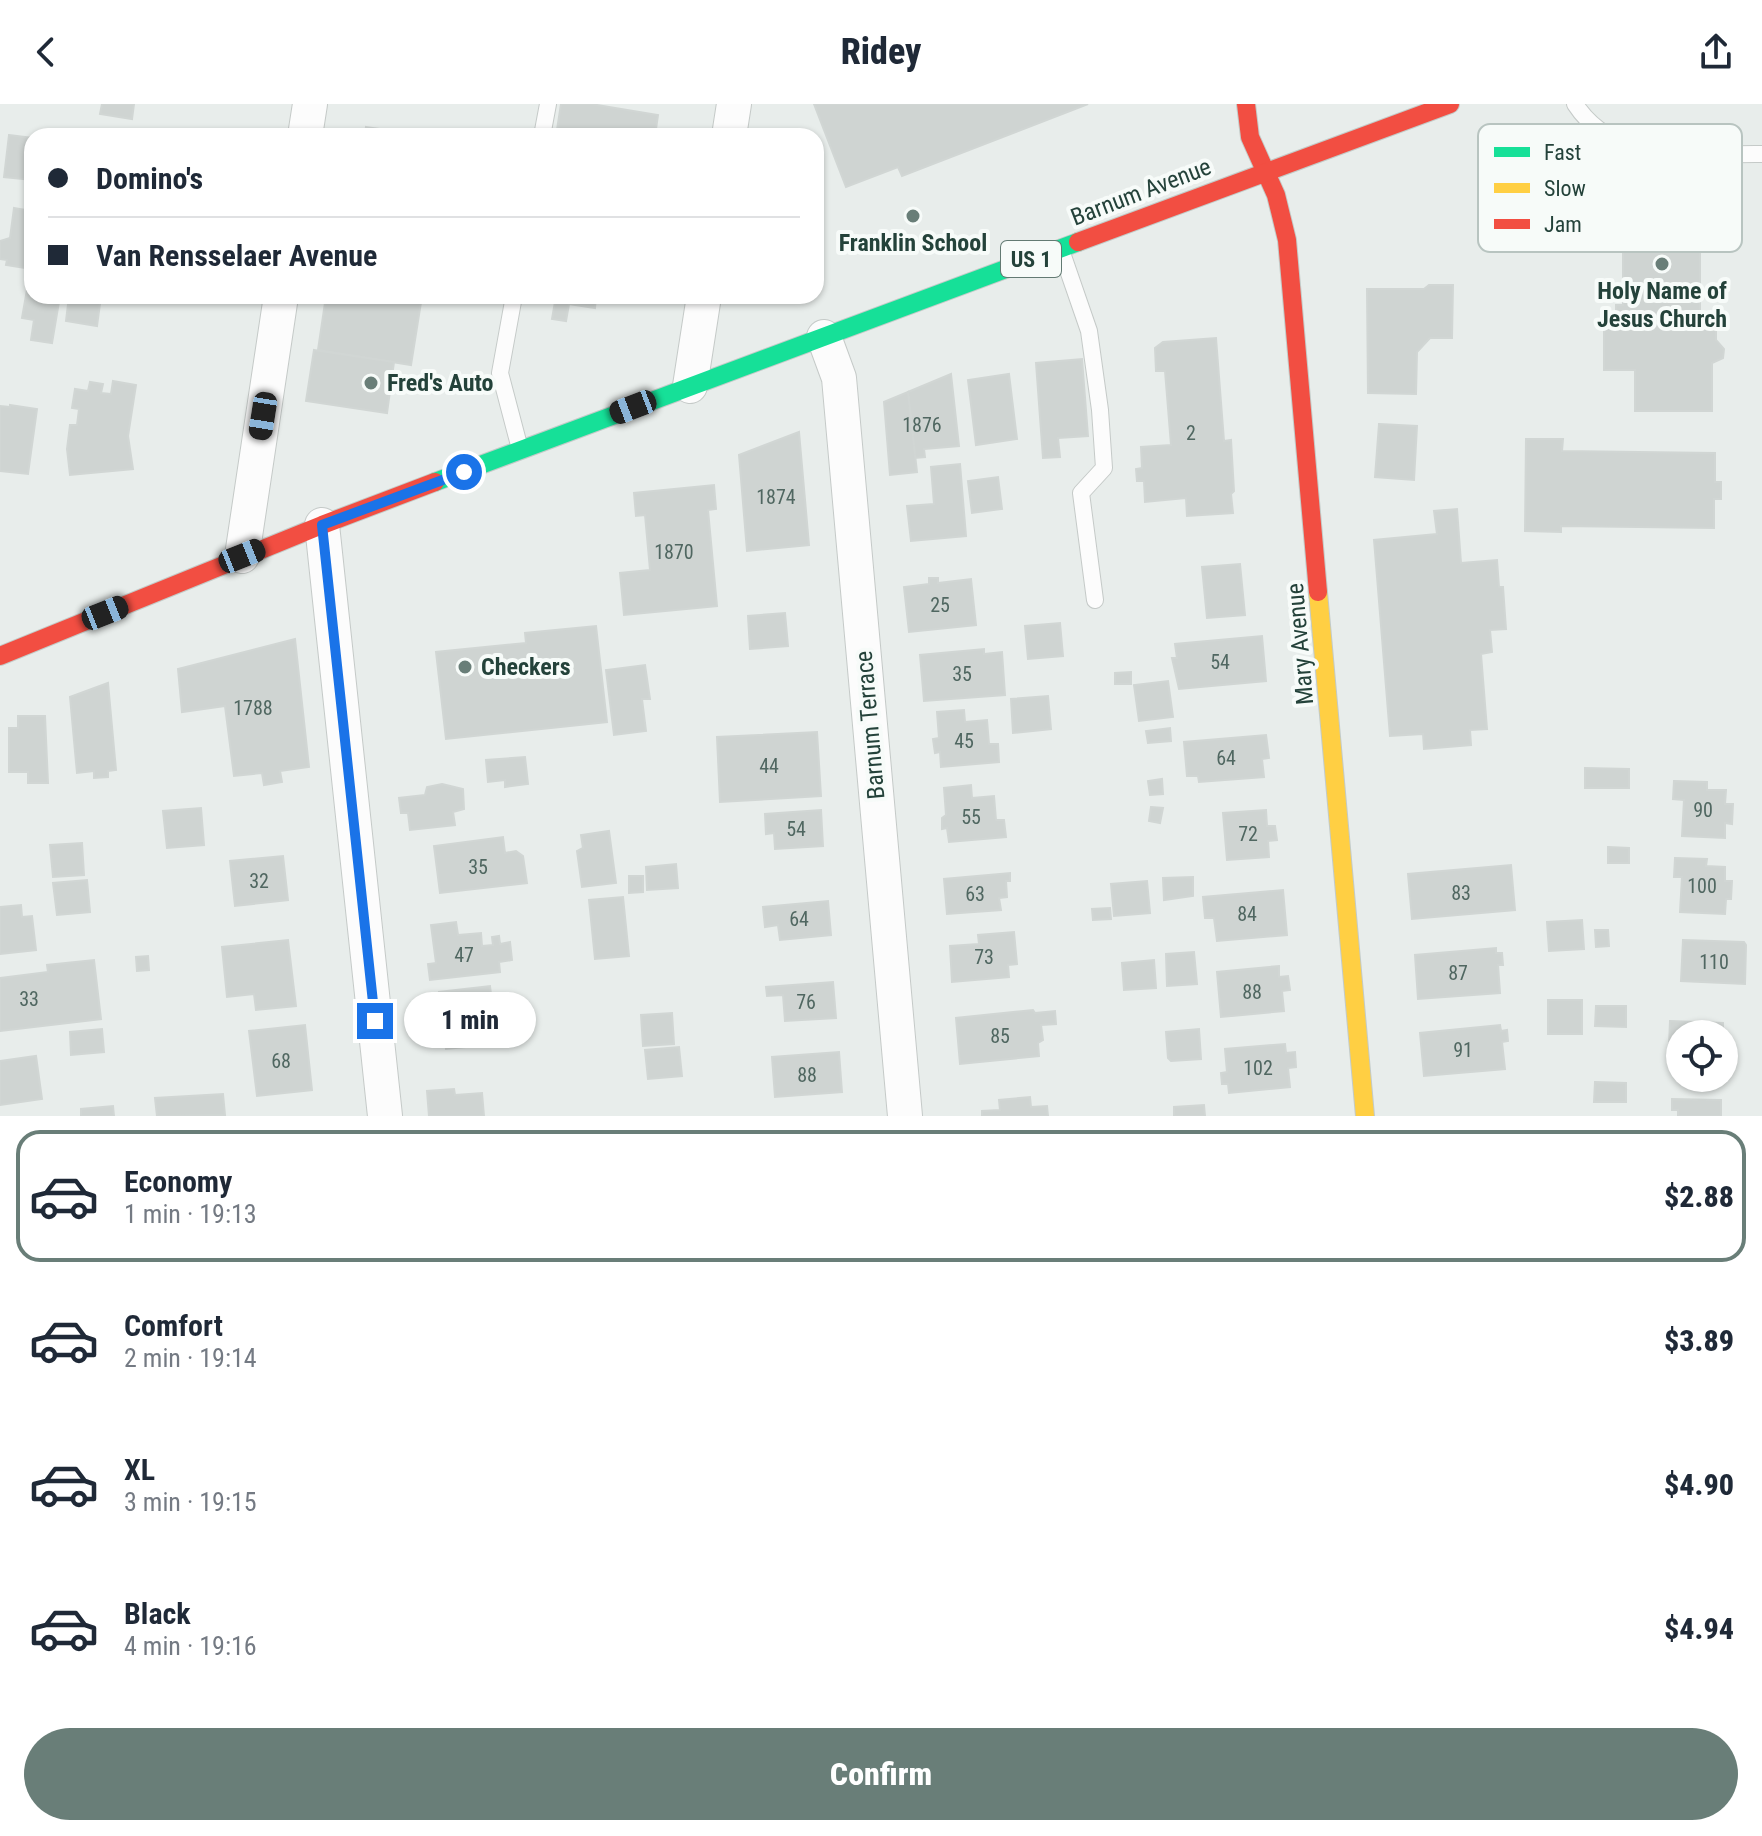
<!DOCTYPE html>
<meta charset="utf-8">
<style>
body{margin:0;font-family:"Roboto Condensed",sans-serif;background:#f2f2f3;color:#1f2937;height:100vh;display:flex;flex-direction:column;font-size:30px;white-space:nowrap}
*{box-sizing:border-box;margin:0}
p{font-size:26px;color:#747a83}
.icon{flex:none;width:44px;height:44px;fill:none;stroke:currentColor;stroke-width:2;stroke-linecap:round;stroke-linejoin:round}
.map{position:relative;height:1012px;overflow:hidden}
.panel{display:flex;flex-direction:column;background:#fff;flex:1}
.panel>*{flex:none}
.banner{position:absolute;left:24px;top:24px;width:800px;height:176px;border-radius:24px;box-shadow:0 2px 6px #0004;display:grid;align-content:center;height:176px;padding:0 24px;background:#fff}
.controls{position:absolute;left:1666px;top:916px;display:grid;gap:16px}
.controls a{display:grid;place-items:center;width:72px;height:72px;border-radius:50%;background:#fff;box-shadow:0 2px 6px #0004;font-size:40px}
.end{position:absolute;width:36px;height:36px;margin:-18px;border:10px solid #1a73e8;background:#fff;box-shadow:0 0 0 4px #fff}
.from{border-radius:50%}
.bubble{position:absolute;height:56px;border-radius:28px;background:#fff;box-shadow:0 2px 6px #0004;font-size:26px;font-weight:800;line-height:56px;text-align:center}
.car{position:absolute;width:24px;height:48px;margin:-24px -12px;border-radius:10px;box-shadow:0 0 6px 2px #0007;background:linear-gradient(#222 24%,#8ab4d8 0 40%,#222 0 76%,#8ab4d8 0 86%,#222 0)}
.banner b{display:flex;align-items:center;gap:28px;height:76px;font-size:30px}
.banner b+b{border-top:2px solid #e0e1e3}
.banner i{width:20px;height:20px;background:#1f2937}
ul{padding:14px 0 0;list-style:none}
li{display:flex;align-items:center;gap:24px;height:132px;margin:0 16px 12px;padding:0 8px;border:4px solid transparent;border-radius:24px}
li div{flex:1}
li b{display:block;font-size:30px}
li em{font-style:normal;font-weight:800}
li.selected{border-color:#697e78}
li>.icon{width:72px;height:72px;stroke-width:1.5}
.button{display:flex;gap:16px;margin-top:auto;padding:16px 24px}
.button a{flex:1;height:92px;border-radius:48px;background:#697e78;color:#fff;font-size:32px;font-weight:800;line-height:92px;text-align:center}
header{display:flex;justify-content:space-between;align-items:center;height:104px;padding:0 24px;background:#fff;font-size:36px;font-weight:800}
.map>svg:first-child{display:block}
</style>
<header><svg class="icon" aria-label="back" viewBox="0 0 24 24"><path d="M15 5l-7 7 7 7"/></svg>Ridey<svg class="icon" aria-label="share" viewBox="0 0 24 24"><path d="M12 15V3M7 8l5-5 5 5M5 13v7h14v-7"/></svg></header>
<div class="map">
<svg width="1762" height="1012" viewBox="0 0 1762 1012">
<rect width="100%" height="100%" fill="#e8edeb"/>
<g fill="#cfd4d2" stroke="#d1d6d4" stroke-width="2">
<polygon points="102,0 134,0 132,15 100,10"/>
<polygon points="561,0 591,0 658,11 655,32 556,32"/>
<polygon points="814,0 1088,0 902,72 898,63 846,83"/>
<polygon points="366,23 427,32 365,32"/>
<polygon points="9,31 32,34 32,76 4,73"/>
<polygon points="1633,86 1691,86 1691,96 1705,96 1705,115 1700,118 1700,222 1716,222 1716,236 1724,245 1723,254 1712,259 1712,307 1635,307 1635,266 1604,266 1604,221 1616,221 1616,201 1623,201 1623,118 1618,115 1618,94 1633,95"/>
<polygon points="14,104 32,107 32,165 6,161 7,156 0,155 0,137 10,134"/>
<polygon points="28,180 32,181 32,192 60,192 52,239 31,236 34,216 22,214"/>
<polygon points="1429,181 1453,181 1452,234 1430,234 1417,248 1416,290 1368,289 1367,185 1424,185"/>
<polygon points="69,192 101,192 97,222 66,217"/>
<polygon points="326,192 422,192 411,261 318,246"/>
<polygon points="556,192 596,192 595,204 569,200 566,217 552,215"/>
<polygon points="1216,234 1224,337 1231,336 1234,387 1231,390 1233,409 1187,412 1186,394 1145,398 1144,377 1137,377 1136,365 1142,364 1141,343 1171,341 1165,267 1156,267 1155,244 1163,238"/>
<polygon points="314,246 394,258 387,309 306,297"/>
<polygon points="1082,255 1088,332 1058,334 1060,353 1043,354 1036,259"/>
<polygon points="951,270 959,342 924,345 925,353 915,354 908,288"/>
<polygon points="1009,270 1017,335 976,341 968,276"/>
<polygon points="113,277 136,281 128,332 133,365 70,371 67,345 70,321 77,321 79,305 72,304 75,285 88,287 90,278 103,280 101,289 111,290"/>
<polygon points="908,288 917,368 890,371 884,298"/>
<polygon points="10,301 37,305 28,370 0,367 0,302 10,303"/>
<polygon points="1379,320 1417,322 1414,376 1375,373"/>
<polygon points="799,328 809,441 747,447 739,351"/>
<polygon points="1526,335 1563,335 1562,347 1715,349 1715,378 1721,378 1721,395 1714,395 1714,424 1561,422 1561,428 1525,427"/>
<polygon points="960,360 966,432 911,437 907,402 934,400 931,363"/>
<polygon points="998,373 1002,405 972,409 968,377"/>
<polygon points="714,381 716,405 708,406 717,502 624,511 620,469 650,466 645,411 636,412 634,389"/>
<polygon points="1457,405 1461,459 1497,456 1499,483 1503,483 1506,525 1490,526 1492,548 1481,550 1487,625 1470,626 1471,641 1424,645 1423,630 1390,632 1374,436 1437,430 1434,407"/>
<polygon points="1240,460 1245,511 1207,514 1202,463"/>
<polygon points="929,474 938,474 938,479 971,475 976,521 909,528 904,483 929,480"/>
<polygon points="785,509 788,542 750,545 748,512"/>
<polygon points="1060,519 1063,552 1028,555 1025,522"/>
<polygon points="596,522 607,618 446,635 436,548 526,539 525,529"/>
<polygon points="1262,532 1266,577 1179,585 1172,554 1177,554 1175,540"/>
<polygon points="295,535 309,663 280,667 282,678 264,681 262,669 234,672 225,602 182,608 178,565"/>
<polygon points="984,545 984,550 1002,548 1005,591 924,597 920,551"/>
<polygon points="645,561 650,595 642,595 646,627 614,631 606,566"/>
<polygon points="1131,568 1131,580 1115,580 1115,569"/>
<polygon points="1168,577 1173,613 1139,617 1134,581"/>
<polygon points="108,579 116,666 108,667 108,673 94,674 94,667 77,669 70,593"/>
<polygon points="1048,592 1051,625 1013,629 1011,595"/>
<polygon points="964,606 965,618 987,616 989,640 998,640 999,658 941,663 940,648 935,649 933,635 939,634 937,608"/>
<polygon points="18,612 45,612 48,679 28,679 28,668 9,668 9,624 18,624"/>
<polygon points="1170,624 1171,637 1148,639 1146,627"/>
<polygon points="817,628 821,692 720,698 717,633"/>
<polygon points="1266,631 1269,654 1262,655 1264,673 1199,678 1198,672 1187,672 1184,638"/>
<polygon points="525,653 528,680 505,683 505,676 488,678 486,656"/>
<polygon points="1585,664 1629,665 1629,684 1585,684"/>
<polygon points="1162,675 1163,690 1150,691 1148,677"/>
<polygon points="1674,677 1707,678 1707,686 1726,686 1725,700 1733,700 1732,720 1725,719 1725,734 1682,732 1684,696 1673,695"/>
<polygon points="442,680 463,685 464,705 453,708 455,721 410,726 408,709 401,709 399,694 425,691 427,683"/>
<polygon points="971,681 972,694 994,692 996,716 1004,716 1006,733 949,738 947,724 942,725 942,714 946,711 944,684"/>
<polygon points="1151,703 1163,704 1160,719 1149,717"/>
<polygon points="201,704 204,741 167,744 163,707"/>
<polygon points="821,706 823,742 775,745 774,729 766,730 765,710"/>
<polygon points="1266,706 1267,722 1275,722 1277,736 1268,737 1269,753 1227,756 1223,709"/>
<polygon points="609,727 616,779 582,783 577,747 583,744 581,731"/>
<polygon points="503,733 505,749 516,747 523,752 527,779 440,789 434,742"/>
<polygon points="82,739 84,771 53,773 50,741"/>
<polygon points="1608,743 1629,744 1629,759 1608,759"/>
<polygon points="283,752 288,796 235,802 230,757"/>
<polygon points="1675,754 1707,755 1706,762 1725,763 1725,777 1732,777 1731,795 1726,795 1725,810 1680,808 1682,773 1674,773"/>
<polygon points="676,760 678,784 647,786 646,763"/>
<polygon points="1511,761 1515,806 1412,815 1408,770"/>
<polygon points="1010,769 1010,777 1006,777 1007,793 999,794 1001,806 947,810 944,775"/>
<polygon points="629,772 643,772 643,788 629,789"/>
<polygon points="1193,773 1193,792 1164,796 1163,774"/>
<polygon points="87,776 90,808 57,811 53,779"/>
<polygon points="1147,777 1150,809 1114,812 1111,780"/>
<polygon points="1283,786 1287,831 1217,837 1214,814 1205,814 1203,793"/>
<polygon points="623,793 629,852 595,855 589,796"/>
<polygon points="828,797 831,831 780,836 778,821 765,823 763,803"/>
<polygon points="21,801 22,813 32,812 36,846 0,850 0,803"/>
<polygon points="1110,804 1111,815 1093,816 1092,805"/>
<polygon points="1582,816 1584,845 1549,847 1547,818"/>
<polygon points="456,818 458,831 481,829 482,842 493,841 492,833 499,832 500,840 510,838 512,856 499,858 500,868 430,876 428,860 436,859 431,821"/>
<polygon points="1595,826 1608,826 1609,842 1596,843"/>
<polygon points="1014,828 1017,860 1008,861 1009,873 952,878 950,842 979,840 978,831"/>
<polygon points="288,836 296,902 256,906 254,890 227,893 222,843"/>
<polygon points="1683,836 1744,838 1746,841 1745,880 1681,877"/>
<polygon points="1496,844 1496,849 1502,849 1503,861 1498,861 1500,889 1418,895 1415,851"/>
<polygon points="1194,848 1197,880 1167,882 1166,850"/>
<polygon points="148,852 149,866 137,867 136,853"/>
<polygon points="94,856 101,915 0,927 0,874 48,868 47,861"/>
<polygon points="1154,856 1156,884 1124,886 1122,859"/>
<polygon points="1279,862 1279,873 1288,872 1290,886 1282,887 1284,907 1221,913 1217,868"/>
<polygon points="833,878 836,914 785,917 783,891 767,892 766,883"/>
<polygon points="490,882 492,898 513,896 518,938 446,945 439,888"/>
<rect x="1548" y="896" width="34" height="34"/>
<polygon points="1596,902 1626,902 1626,923 1595,922"/>
<polygon points="1033,906 1035,909 1055,907 1056,920 1041,921 1043,936 1038,939 1039,952 960,960 956,914"/>
<polygon points="672,909 674,940 643,942 641,911"/>
<polygon points="1670,917 1723,919 1723,930 1680,930 1678,969 1679,941 1669,941"/>
<polygon points="305,921 312,986 257,992 249,927"/>
<polygon points="1500,921 1501,927 1507,926 1508,937 1502,938 1505,965 1424,972 1420,929"/>
<polygon points="102,925 104,948 71,951 70,928"/>
<polygon points="1199,925 1201,955 1171,957 1168,954 1166,928"/>
<polygon points="1724,937 1730,937 1729,971 1724,971"/>
<polygon points="1285,940 1286,949 1295,948 1296,963 1288,964 1290,983 1229,989 1228,980 1222,980 1221,969 1227,968 1225,945"/>
<polygon points="679,943 682,972 648,975 645,946"/>
<polygon points="839,948 842,988 775,993 772,953"/>
<polygon points="36,952 42,995 0,1001 0,957"/>
<polygon points="1595,978 1626,979 1626,998 1594,998"/>
<polygon points="454,985 455,991 482,989 484,1012 429,1012 427,987"/>
<polygon points="223,990 225,1011 157,1012 155,994"/>
<polygon points="1030,993 1031,1003 1047,1002 1048,1012 982,1012 982,1007 1000,1006 999,996"/>
<polygon points="1672,995 1721,996 1721,1012 1678,1012 1678,1006 1672,1006"/>
<polygon points="1204,1001 1205,1012 1174,1012 1174,1003"/>
<polygon points="113,1002 114,1012 81,1012 81,1005"/>
</g>
<g fill="none" stroke-linecap="round" stroke-linejoin="round">
<defs>
<g id="lane">
<path d="M1575 0C1616 63 1696 49 1762 50"/>
<polyline points="542,32 548,0"/>
<polyline points="1061,146 1089,227 1100,306 1104,364 1081,389 1095,496"/>
<polyline points="514,192 500,269 520,345"/>
</g>
<g id="street">
<polyline points="305,32 310,0"/>
<polyline points="729,32 734,0"/>
<polyline points="824,233 839,274 905,1012"/>
<polyline points="690,282 704,192"/>
<polyline points="322,421 385,1012"/>
<polyline points="242,452 281,192"/>
</g>
<polyline id="fast" points="435,378 1078,138"/>
<polyline id="slow" points="1318,488 1365,1012"/>
<g id="jam">
<polyline points="1246,0 1250,33 1276,91 1287,136 1318,488"/>
<polyline points="1078,138 1450,0"/>
<polyline points="0,552 322,421 435,378"/>
</g>
</defs>
<use href="#lane" stroke="#c5cac8" stroke-width="18"/>
<use href="#street" stroke="#c5cac8" stroke-width="36"/>
<use href="#fast" stroke="#c3cbc8" stroke-width="20"/>
<use href="#slow" stroke="#c3cbc8" stroke-width="20"/>
<use href="#jam" stroke="#c3cbc8" stroke-width="20"/>
<use href="#lane" stroke="#fcfcfc" stroke-width="16"/>
<use href="#street" stroke="#fcfcfc" stroke-width="34"/>
<use href="#fast" stroke="#16e098" stroke-width="18"/>
<use href="#slow" stroke="#ffcf43" stroke-width="18"/>
<use href="#jam" stroke="#f24e42" stroke-width="18"/>
</g>
<g fill="none" stroke-linecap="round" stroke-linejoin="round">
<polyline stroke="#1a73e8" stroke-width="10" points="375,917 322,421 464,368"/>
</g>
<g fill="#697e78" stroke="#f7fbf9" stroke-width="3">
<circle cx="913" cy="112" r="8"/>
<circle cx="1662" cy="160" r="8"/>
<circle cx="371" cy="279" r="8"/>
<circle cx="465" cy="563" r="8"/>
</g>
<g text-anchor="middle" stroke-width="8" stroke-linejoin="round" paint-order="stroke">
<g font-size="20" fill="#506761">
<text x="922" y="328">1876</text>
<text x="1191" y="336">2</text>
<text x="776" y="400">1874</text>
<text x="674" y="455">1870</text>
<text x="940" y="508">25</text>
<text x="1220" y="565">54</text>
<text x="962" y="577">35</text>
<text x="253" y="611">1788</text>
<text x="964" y="644">45</text>
<text x="1226" y="661">64</text>
<text x="769" y="669">44</text>
<text x="1703" y="713">90</text>
<text x="971" y="720">55</text>
<text x="796" y="732">54</text>
<text x="1248" y="737">72</text>
<text x="478" y="770">35</text>
<text x="259" y="784">32</text>
<text x="1702" y="789">100</text>
<text x="1461" y="796">83</text>
<text x="975" y="797">63</text>
<text x="1247" y="817">84</text>
<text x="799" y="822">64</text>
<text x="464" y="858">47</text>
<text x="984" y="860">73</text>
<text x="1714" y="865">110</text>
<text x="1458" y="876">87</text>
<text x="1252" y="895">88</text>
<text x="29" y="902">33</text>
<text x="806" y="905">76</text>
<text x="1000" y="939">85</text>
<text x="1463" y="953">91</text>
<text x="281" y="964">68</text>
<text x="1258" y="971">102</text>
<text x="807" y="978">88</text>
</g>
<rect fill="#f7fbf9" stroke="#637a73" stroke-width="2" x="1001" y="137" width="60" height="36" rx="6"/>
<g font-size="22" font-weight="bold" fill="#24423a">
<text x="1031" y="163">US 1</text>
</g>
<g font-size="24" fill="#24423a" stroke="#f7fbf9">
<text transform="translate(1141 88) rotate(-21)" y="8">Barnum Avenue</text>
<text transform="translate(1300 540) rotate(-95)" y="8">Mary Avenue</text>
<text transform="translate(870 621) rotate(-95)" y="8">Barnum Terrace</text>
</g>
<g font-size="24" font-weight="bold" fill="#24423a" stroke="#f7fbf9">
<text x="913" y="147">Franklin School</text>
<text x="1662" y="195">Holy Name of<tspan x="1662" dy="28">Jesus Church</tspan></text>
<text x="387" y="287" text-anchor="start">Fred's Auto</text>
<text x="481" y="571" text-anchor="start">Checkers</text>
</g>
</g>
<rect x="1478" y="20" width="264" height="128" rx="12" fill="#f7fbf9" stroke="#b8c4c0" stroke-width="2"/>
<rect x="1494" y="43" width="36" height="10" fill="#16e098"/>
<rect x="1494" y="79" width="36" height="10" fill="#ffcf43"/>
<rect x="1494" y="115" width="36" height="10" fill="#f24e42"/>
<g font-size="22" fill="#24423a">
<text x="1544" y="56">Fast</text>
<text x="1544" y="92">Slow</text>
<text x="1544" y="128">Jam</text>
</g>
</svg>
<div class="controls">
<a><svg class="icon" aria-label="locate" viewBox="0 0 24 24"><circle cx="12" cy="12" r="6"/><path d="M12 2v4M12 18v4M2 12h4M18 12h4"/></svg></a>
</div>
<i class="end from" style="left:464px;top:368px"></i>
<i class="end" style="left:375px;top:917px"></i>
<div class="bubble" style="left:404px;top:888px;width:132px">1 min</div>
<i class="car" style="left:633px;top:303px;rotate:249deg"></i>
<i class="car" style="left:263px;top:312px;rotate:189deg"></i>
<i class="car" style="left:242px;top:452px;rotate:68deg"></i>
<i class="car" style="left:105px;top:509px;rotate:68deg"></i>
<div class="banner">
<b><i class="from"></i>Domino's</b>
<b><i></i>Van Rensselaer Avenue</b>
</div>
</div>
<section class="panel">
<ul>
<li class="selected"><svg class="icon" aria-label="car" viewBox="0 0 24 24"><path d="M5 17H2v-5l4-1 3-4h7l3 4 3 1v5h-3M9 17h6M6 11h13"/><circle cx="7" cy="17" r="2"/><circle cx="17" cy="17" r="2"/></svg><div><b>Economy</b><p>1 min · 19:13</p></div><em>$2.88</em></li>
<li><svg class="icon" aria-label="car" viewBox="0 0 24 24"><path d="M5 17H2v-5l4-1 3-4h7l3 4 3 1v5h-3M9 17h6M6 11h13"/><circle cx="7" cy="17" r="2"/><circle cx="17" cy="17" r="2"/></svg><div><b>Comfort</b><p>2 min · 19:14</p></div><em>$3.89</em></li>
<li><svg class="icon" aria-label="car" viewBox="0 0 24 24"><path d="M5 17H2v-5l4-1 3-4h7l3 4 3 1v5h-3M9 17h6M6 11h13"/><circle cx="7" cy="17" r="2"/><circle cx="17" cy="17" r="2"/></svg><div><b>XL</b><p>3 min · 19:15</p></div><em>$4.90</em></li>
<li><svg class="icon" aria-label="car" viewBox="0 0 24 24"><path d="M5 17H2v-5l4-1 3-4h7l3 4 3 1v5h-3M9 17h6M6 11h13"/><circle cx="7" cy="17" r="2"/><circle cx="17" cy="17" r="2"/></svg><div><b>Black</b><p>4 min · 19:16</p></div><em>$4.94</em></li>
</ul>
<div class="button"><a>Confirm</a></div>
</section>
